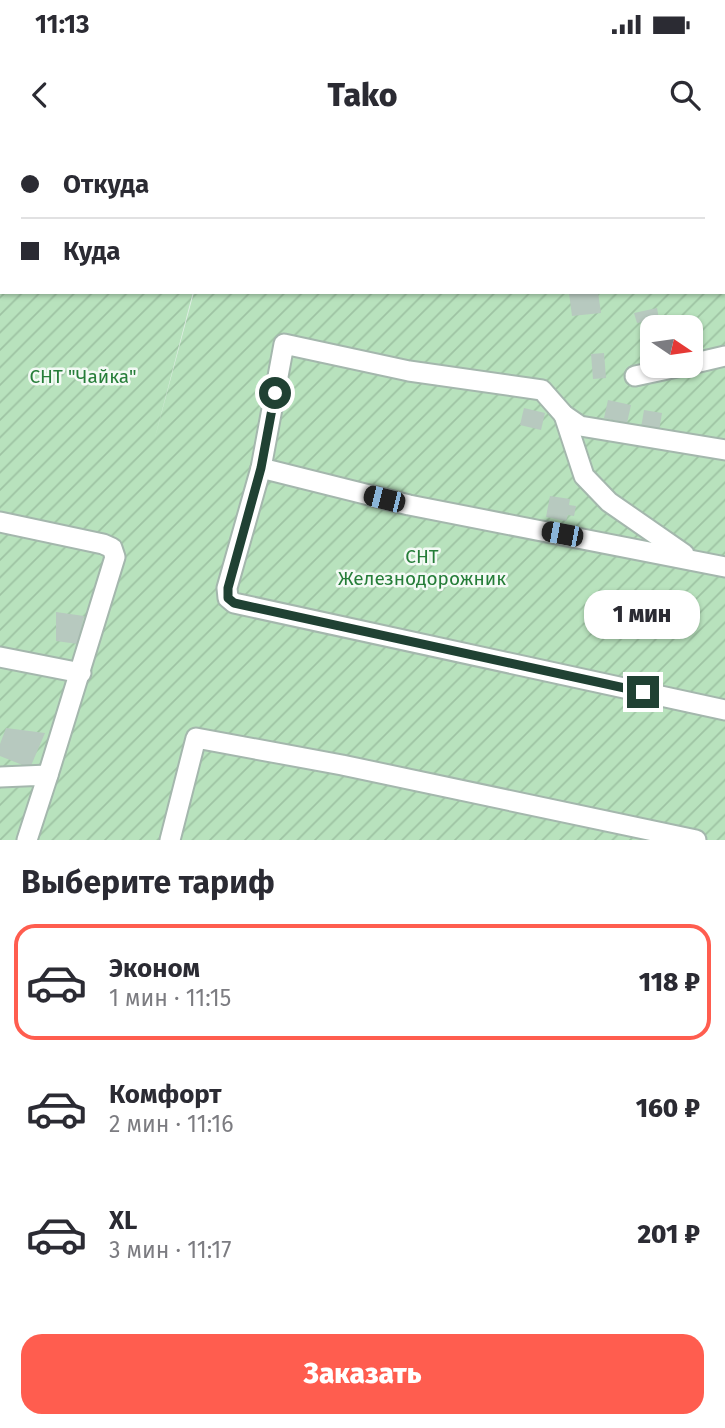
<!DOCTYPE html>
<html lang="ru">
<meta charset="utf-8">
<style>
body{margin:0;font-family:"Fira Sans",sans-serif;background:#f7f7f7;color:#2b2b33;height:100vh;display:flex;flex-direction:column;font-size:26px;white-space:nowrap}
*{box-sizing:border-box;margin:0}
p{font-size:23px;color:#7c7c81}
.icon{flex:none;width:38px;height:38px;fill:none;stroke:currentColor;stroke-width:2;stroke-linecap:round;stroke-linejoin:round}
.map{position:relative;height:700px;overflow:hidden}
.sheet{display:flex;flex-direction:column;background:#fff;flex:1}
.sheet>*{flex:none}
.top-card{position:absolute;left:0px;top:0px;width:726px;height:154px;box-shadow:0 2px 5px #0004;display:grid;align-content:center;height:154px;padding:0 21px;background:#fff}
.needle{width:46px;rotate:103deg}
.tools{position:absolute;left:640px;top:175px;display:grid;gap:14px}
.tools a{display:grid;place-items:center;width:63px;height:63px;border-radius:14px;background:#fff;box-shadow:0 2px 5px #0004;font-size:35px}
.end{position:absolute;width:32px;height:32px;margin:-16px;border:9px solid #204133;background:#fff;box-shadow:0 0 0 4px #fff}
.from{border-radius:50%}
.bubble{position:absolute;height:49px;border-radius:21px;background:#fff;box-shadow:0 2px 5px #0004;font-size:23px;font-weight:800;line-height:49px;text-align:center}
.car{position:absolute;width:21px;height:42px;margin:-21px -10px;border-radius:9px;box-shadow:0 0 5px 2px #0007;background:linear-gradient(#222 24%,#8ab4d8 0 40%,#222 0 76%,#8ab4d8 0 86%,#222 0)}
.top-card b{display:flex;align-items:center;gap:24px;height:66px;font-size:26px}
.top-card b+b{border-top:2px solid #e1e1e2}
.top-card i{width:18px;height:18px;background:#2b2b33}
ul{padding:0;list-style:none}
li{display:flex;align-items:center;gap:21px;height:116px;margin:0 14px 10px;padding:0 7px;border:4px solid transparent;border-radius:21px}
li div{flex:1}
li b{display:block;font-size:26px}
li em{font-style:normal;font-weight:800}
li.selected{border-color:#ff5d4f}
li>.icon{width:63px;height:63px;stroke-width:1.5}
h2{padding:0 21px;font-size:32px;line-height:84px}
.primary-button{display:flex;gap:14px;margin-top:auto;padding:14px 21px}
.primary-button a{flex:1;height:80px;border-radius:21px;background:#ff5d4f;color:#fff;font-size:28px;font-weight:800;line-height:80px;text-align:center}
.status{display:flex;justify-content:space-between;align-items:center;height:49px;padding:0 35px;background:#fff;direction:ltr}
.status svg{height:19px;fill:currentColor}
header{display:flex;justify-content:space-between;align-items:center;height:91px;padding:0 21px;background:#fff;font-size:32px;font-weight:800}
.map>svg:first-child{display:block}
</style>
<div class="status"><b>11:13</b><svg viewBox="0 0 49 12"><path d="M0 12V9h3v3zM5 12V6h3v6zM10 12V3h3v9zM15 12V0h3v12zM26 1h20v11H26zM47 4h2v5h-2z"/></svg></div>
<header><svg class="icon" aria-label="back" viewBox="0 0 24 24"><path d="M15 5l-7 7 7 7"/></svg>Tako<svg class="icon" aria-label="search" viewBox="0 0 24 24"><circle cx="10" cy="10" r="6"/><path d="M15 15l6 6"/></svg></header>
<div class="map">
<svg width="725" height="700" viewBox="0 0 725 700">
<defs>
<pattern id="garden-furrows" width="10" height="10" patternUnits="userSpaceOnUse" patternTransform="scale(1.75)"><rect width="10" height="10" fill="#b8e2bd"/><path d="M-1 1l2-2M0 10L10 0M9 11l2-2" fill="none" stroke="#9ec3a3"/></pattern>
</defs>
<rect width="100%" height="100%" fill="#e2eee7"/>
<path fill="url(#garden-furrows)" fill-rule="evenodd" d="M0 0H234L2 2V152H193L154 301 194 152H724V2H235V0H725V700H0ZM653 187H691V226H653Z"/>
<g fill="#b7c9bf">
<polygon points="598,152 601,173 572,176 569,153"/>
<polygon points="657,168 659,179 637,183 634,173"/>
<polygon points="604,213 606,238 593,239 591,214"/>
<polygon points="608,260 631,265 627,283 604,278"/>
<polygon points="524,268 545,273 541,290 520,285"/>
<polygon points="644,270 662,273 659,291 641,288"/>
<polygon points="550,356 570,359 569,365 576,366 574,376 568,375 566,381 546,377"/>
<polygon points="56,472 84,476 78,504 56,501"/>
<polygon points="6,588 45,593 30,628 0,616 0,604"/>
</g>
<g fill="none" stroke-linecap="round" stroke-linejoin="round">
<defs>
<g id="minor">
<polyline points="20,2 21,0"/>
<polyline points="127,2 127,0"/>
<polyline points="311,2 312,0"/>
<polyline points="451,2 462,0"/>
<polyline points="680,2 680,0"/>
<polyline points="724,37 725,37"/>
<polyline points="724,95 725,95"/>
<polyline points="0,114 2,114"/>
<polyline points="691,224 725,216"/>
<polyline points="635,236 682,226"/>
<polyline points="564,275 584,336 609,362 684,414"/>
<polyline points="261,328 284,204 409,231 542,250 564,275 580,286 725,310"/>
<polyline points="0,382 103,404 112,408 115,417 48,635"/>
<polyline points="725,427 409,365 261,328 227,448 228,458 234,463 725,570"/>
<polyline points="0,517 81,533"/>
<polyline points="0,637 48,635 27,700"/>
<polyline points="170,700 196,598 342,625 696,700"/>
</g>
</defs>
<use href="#minor" stroke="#a4b7ad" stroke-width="23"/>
<use href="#minor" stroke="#fff" stroke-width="19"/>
</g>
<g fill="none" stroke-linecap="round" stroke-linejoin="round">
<polyline stroke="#204133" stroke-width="9" points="275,253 261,328 228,448 228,458 234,463 643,552"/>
</g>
<g text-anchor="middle" stroke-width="5" stroke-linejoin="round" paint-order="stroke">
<g font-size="19" fill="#257d38" stroke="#f3faf5">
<text x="83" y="243">СНТ "Чайка"</text>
<text x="422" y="423">СНТ<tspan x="422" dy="22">Железнодорожник</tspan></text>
</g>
</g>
</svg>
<div class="tools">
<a><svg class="needle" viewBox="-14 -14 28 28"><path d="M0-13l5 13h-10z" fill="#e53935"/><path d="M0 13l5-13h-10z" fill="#7c7c81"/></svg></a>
</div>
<i class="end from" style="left:275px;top:253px"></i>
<i class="end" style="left:643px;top:552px"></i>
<div class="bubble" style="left:584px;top:450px;width:116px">1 мин</div>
<i class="car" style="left:384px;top:359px;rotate:284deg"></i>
<i class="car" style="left:562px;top:394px;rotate:281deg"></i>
<div class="top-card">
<b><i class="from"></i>Откуда</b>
<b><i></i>Куда</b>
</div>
</div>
<section class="sheet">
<h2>Выберите тариф</h2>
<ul>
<li class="selected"><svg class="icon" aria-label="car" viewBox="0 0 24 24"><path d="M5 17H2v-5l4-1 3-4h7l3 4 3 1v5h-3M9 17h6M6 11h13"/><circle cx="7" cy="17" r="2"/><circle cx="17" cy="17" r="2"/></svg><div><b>Эконом</b><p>1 мин · 11:15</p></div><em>118 ₽</em></li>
<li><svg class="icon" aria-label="car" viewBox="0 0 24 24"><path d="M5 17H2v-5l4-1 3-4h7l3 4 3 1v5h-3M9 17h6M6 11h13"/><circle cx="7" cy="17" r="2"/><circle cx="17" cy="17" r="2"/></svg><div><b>Комфорт</b><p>2 мин · 11:16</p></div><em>160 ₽</em></li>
<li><svg class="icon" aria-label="car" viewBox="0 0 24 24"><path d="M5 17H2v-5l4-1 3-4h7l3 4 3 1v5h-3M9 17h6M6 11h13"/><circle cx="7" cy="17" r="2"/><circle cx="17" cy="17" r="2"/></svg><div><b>XL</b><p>3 мин · 11:17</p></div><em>201 ₽</em></li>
</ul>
<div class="primary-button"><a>Заказать</a></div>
</section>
